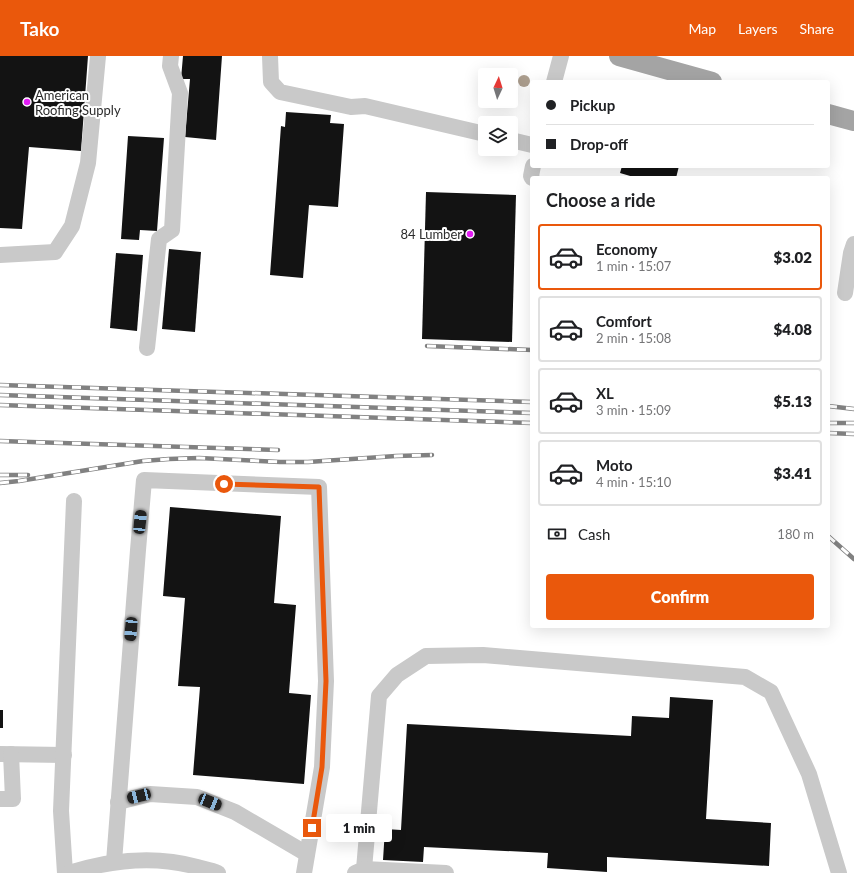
<!DOCTYPE html>
<meta charset="utf-8">
<style>
body{margin:0;font-family:Lato,sans-serif;background:#f2f2f2;color:#202124;height:100vh;display:flex;flex-direction:column;font-size:15px;white-space:nowrap}
*{box-sizing:border-box;margin:0}
p{font-size:13px;color:#757577}
.icon{flex:none;width:22px;height:22px;fill:none;stroke:currentColor;stroke-width:2;stroke-linecap:round;stroke-linejoin:round}
.map{position:relative;flex:1;overflow:hidden}
.panel{position:absolute;left:530px;top:120px;width:300px;height:452px;display:flex;flex-direction:column;background:#fff;border-radius:4px;box-shadow:0 4px 16px #0002}
.panel>*{flex:none}
.banner{position:absolute;left:530px;top:24px;width:300px;height:88px;border-radius:4px;box-shadow:0 4px 16px #0002;display:grid;align-content:center;height:88px;padding:0 16px;background:#fff}
.needle{width:26px;rotate:4deg}
.buttons{position:absolute;left:478px;top:12px;display:grid;gap:8px}
.buttons a{display:grid;place-items:center;width:40px;height:40px;border-radius:4px;background:#fff;box-shadow:0 4px 16px #0002;font-size:20px}
.end{position:absolute;width:18px;height:18px;margin:-9px;border:5px solid #ea580c;background:#fff;box-shadow:0 0 0 2px #fff}
.from{border-radius:50%}
.bubble{position:absolute;height:28px;border-radius:4px;background:#fff;box-shadow:0 4px 16px #0002;font-size:13px;font-weight:800;line-height:28px;text-align:center}
.car{position:absolute;width:12px;height:24px;margin:-12px -6px;border-radius:5px;box-shadow:0 0 3px 1px #0007;background:linear-gradient(#222 24%,#8ab4d8 0 40%,#222 0 76%,#8ab4d8 0 86%,#222 0)}
.banner b{display:flex;align-items:center;gap:14px;height:38px;font-size:15px}
.banner b+b{border-top:1px solid #e0e0e0}
.banner i{width:10px;height:10px;background:#202124}
ul{padding:0;list-style:none}
li{display:flex;align-items:center;gap:12px;height:66px;margin:0 8px 6px;padding:0 8px;border:2px solid #e0e0e0;border-radius:4px}
li div{flex:1}
li b{display:block;font-size:15px}
li em{font-style:normal;font-weight:800}
li.current{border-color:#ea580c}
li>.icon{width:36px;height:36px;stroke-width:1.5}
h2{padding:0 16px;font-size:18px;line-height:48px}
.pay{display:flex;align-items:center;gap:10px;height:44px;padding:0 16px;font-size:15px}
.pay p{margin-inline-start:auto}
.primary-button{display:flex;gap:8px;margin-top:auto;padding:8px 16px}
.primary-button a{flex:1;height:46px;border-radius:4px;background:#ea580c;color:#fff;font-size:16px;font-weight:800;line-height:46px;text-align:center}
header{display:flex;align-items:center;gap:24px;box-sizing:border-box;height:56px;padding:0 20px;background:#ea580c;color:#fff}
header strong{font-size:19px}
nav{display:flex;gap:22px;margin-inline-start:auto;font-size:14px}
.map>svg:first-child{display:block}
</style>
<header>
<strong>Tako</strong>
<nav><a>Map</a><a>Layers</a><a>Share</a></nav>
</header>
<div class="map">
<svg width="854" height="817" viewBox="0 0 854 817">
<rect width="100%" height="100%" fill="#fff"/>
<g fill="#131313">
<polygon points="0,0 88,0 81,95 29,91 22,173 0,172"/>
<polygon points="183,0 222,0 216,84 185,81 190,23 181,23"/>
<polygon points="286,56 331,59 330,67 344,68 338,151 309,149 303,222 270,219 281,70 285,71"/>
<polygon points="128,80 164,82 157,175 140,174 139,184 121,183"/>
<polygon points="622,110 679,110 676,122 637,122 620,117"/>
<polygon points="426,136 516,139 512,286 422,283"/>
<polygon points="169,193 201,196 195,276 162,273"/>
<polygon points="116,197 143,199 137,275 110,272"/>
<polygon points="170,451 281,460 274,547 296,549 289,637 311,639 304,728 193,719 200,631 178,630 185,542 163,540"/>
<polygon points="670,641 713,644 706,763 771,767 769,810 607,801 607,816 547,812 548,797 424,791 423,806 383,804 385,773 401,774 407,668 631,680 632,660 669,662"/>
<rect x="0" y="654" width="3" height="18"/>
</g>
<g fill="none" stroke-linecap="round" stroke-linejoin="round">
<g stroke="#c9c9c9" stroke-width="16">
<polyline points="270,0 271,26 280,36 351,51 365,50 485,78"/>
<polyline points="554,26 561,0"/>
<polyline points="511,84 532,89"/>
<polyline points="532,122 531,120 533,110"/>
<polyline points="0,199 55,196 72,170 88,107 98,0"/>
<polyline points="845,237 851,197 854,188"/>
<polyline points="147,292 159,183 172,174 180,37 170,10 171,0"/>
<polyline points="0,698 64,699"/>
<polyline points="0,743 13,743 11,698"/>
<polyline points="118,746 150,738 197,741 235,756 307,798"/>
<polyline points="114,806 138,494 144,424 319,431 326,625 322,711 304,817"/>
<polyline points="65,817 61,755 74,445"/>
<path d="M69 817C111 804 154 799 197 811 204 813 211 814 218 817"/>
<polyline points="355,817 364,813 379,640 397,619 426,600 483,599 745,621 771,636 809,718 839,817"/>
<polyline points="365,817 364,813 446,817"/>
</g>
<g stroke="#a4a4a4" stroke-width="20">
<polyline points="619,0 712,26"/>
<polyline points="828,58 854,65"/>
</g>
<defs>
<g id="rail">
<polyline points="427,290 532,294"/>
<polyline points="0,329 532,346"/>
<polyline points="0,339 532,357"/>
<polyline points="0,349 532,367"/>
<polyline points="828,350 854,353"/>
<polyline points="828,367 854,367"/>
<polyline points="828,377 854,378"/>
<polyline points="0,385 278,394"/>
<polyline points="0,419 28,419"/>
<polyline points="0,427 19,425 143,405 169,403 199,402 280,406 308,406 396,400 432,399"/>
<polyline points="828,480 854,503"/>
</g>
</defs>
<use href="#rail" stroke="#818181" stroke-width="4.5"/>
<use href="#rail" stroke="#fff" stroke-width="3" stroke-dasharray="9" stroke-linecap="butt"/>
</g>
<circle fill="#aea090" cx="524" cy="25" r="6"/>
<g fill="none" stroke-linecap="round" stroke-linejoin="round">
<polyline stroke="#ea580c" stroke-width="5" points="224,428 319,431 326,625 322,711 312,772"/>
</g>
<g fill="#e31cf5" stroke="#fff" stroke-width="1.5">
<circle cx="27" cy="46" r="4"/>
<circle cx="470" cy="178" r="4"/>
</g>
<g text-anchor="middle" stroke-width="4" stroke-linejoin="round" paint-order="stroke">
<g font-size="13" fill="#2c2c2c" stroke="#fff" text-anchor="start">
<text x="35" y="44">American<tspan x="35" dy="15">Roofing Supply</tspan></text>
<text x="462" y="183" text-anchor="end">84 Lumber</text>
</g>
</g>
</svg>
<div class="buttons">
<a><svg class="needle" viewBox="-14 -14 28 28"><path d="M0-13l5 13h-10z" fill="#e53935"/><path d="M0 13l5-13h-10z" fill="#757577"/></svg></a>
<a><svg class="icon" aria-label="layers" viewBox="0 0 24 24"><path d="M12 4l9 5-9 5-9-5zM3 14l9 5 9-5"/></svg></a>
</div>
<i class="end from" style="left:224px;top:428px"></i>
<i class="end" style="left:312px;top:772px"></i>
<div class="bubble" style="left:326px;top:758px;width:66px">1 min</div>
<i class="car" style="left:140px;top:466px;rotate:6deg"></i>
<i class="car" style="left:131px;top:573px;rotate:185deg"></i>
<i class="car" style="left:139px;top:740px;rotate:256deg"></i>
<i class="car" style="left:210px;top:746px;rotate:112deg"></i>
<div class="banner">
<b><i class="from"></i>Pickup</b>
<b><i></i>Drop-off</b>
</div>
<section class="panel">
<h2>Choose a ride</h2>
<ul>
<li class="current"><svg class="icon" aria-label="car" viewBox="0 0 24 24"><path d="M5 17H2v-5l4-1 3-4h7l3 4 3 1v5h-3M9 17h6M6 11h13"/><circle cx="7" cy="17" r="2"/><circle cx="17" cy="17" r="2"/></svg><div><b>Economy</b><p>1 min · 15:07</p></div><em>$3.02</em></li>
<li><svg class="icon" aria-label="car" viewBox="0 0 24 24"><path d="M5 17H2v-5l4-1 3-4h7l3 4 3 1v5h-3M9 17h6M6 11h13"/><circle cx="7" cy="17" r="2"/><circle cx="17" cy="17" r="2"/></svg><div><b>Comfort</b><p>2 min · 15:08</p></div><em>$4.08</em></li>
<li><svg class="icon" aria-label="car" viewBox="0 0 24 24"><path d="M5 17H2v-5l4-1 3-4h7l3 4 3 1v5h-3M9 17h6M6 11h13"/><circle cx="7" cy="17" r="2"/><circle cx="17" cy="17" r="2"/></svg><div><b>XL</b><p>3 min · 15:09</p></div><em>$5.13</em></li>
<li><svg class="icon" aria-label="car" viewBox="0 0 24 24"><path d="M5 17H2v-5l4-1 3-4h7l3 4 3 1v5h-3M9 17h6M6 11h13"/><circle cx="7" cy="17" r="2"/><circle cx="17" cy="17" r="2"/></svg><div><b>Moto</b><p>4 min · 15:10</p></div><em>$3.41</em></li>
</ul>
<div class="pay"><svg class="icon" aria-label="cash" viewBox="0 0 24 24"><path d="M3 7h18v10H3z"/><circle cx="12" cy="12" r="2"/></svg>Cash<p>180 m</p></div>
<div class="primary-button"><a>Confirm</a></div>
</section>
</div>
